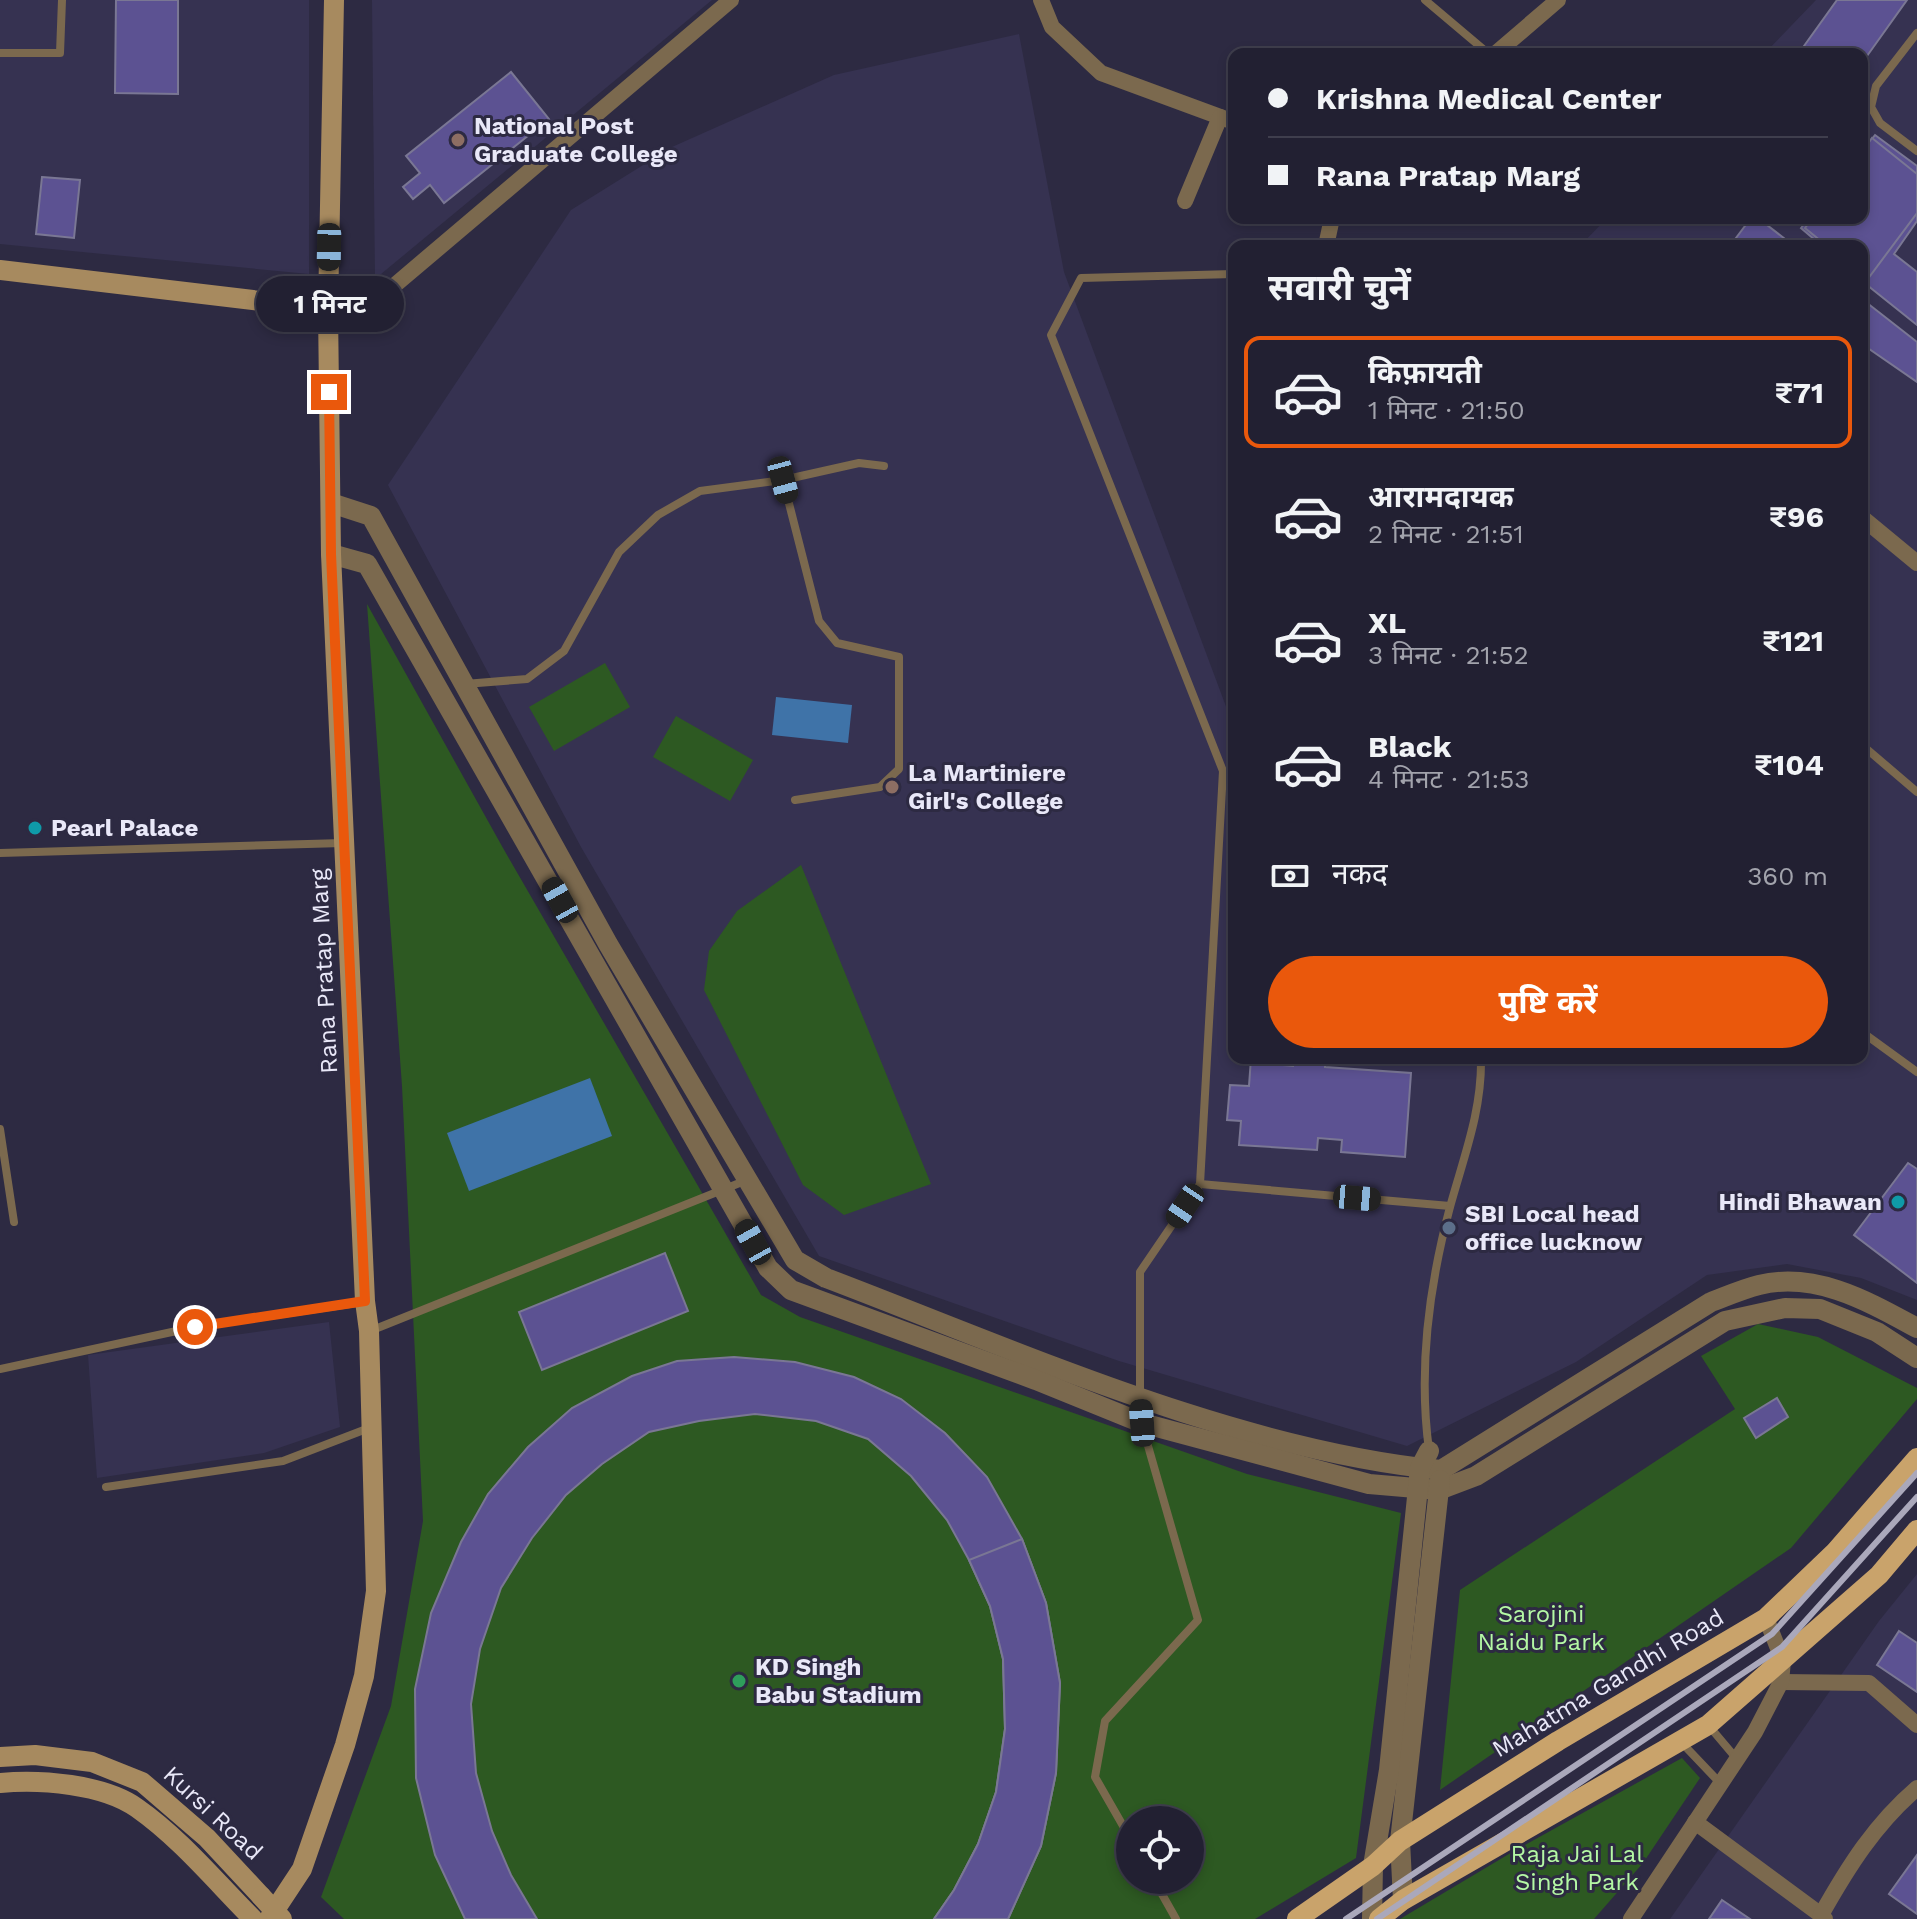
<!DOCTYPE html>
<html lang="hi">
<meta charset="utf-8">
<style>
body{margin:0;font-family:"Work Sans","Noto Sans Devanagari",sans-serif;background:#2a283a;color:#f1f3f6;height:100vh;display:flex;flex-direction:column;font-size:30px;white-space:nowrap}
*{box-sizing:border-box;margin:0}
p{font-size:26px;color:#a2a3ac}
.icon{flex:none;width:44px;height:44px;fill:none;stroke:currentColor;stroke-width:2;stroke-linecap:round;stroke-linejoin:round}
.map{position:relative;flex:1;overflow:hidden}
.drawer{position:absolute;left:1228px;top:240px;width:640px;height:824px;display:flex;flex-direction:column;background:#222032;border-radius:16px;box-shadow:0 4px 12px #0003,0 0 0 2px #3f3e4d}
.drawer>*{flex:none}
.guide{position:absolute;left:1228px;top:48px;width:640px;height:176px;border-radius:16px;box-shadow:0 4px 12px #0003,0 0 0 2px #3f3e4d;display:grid;align-content:center;height:176px;padding:0 40px;background:#222032}
.controls{position:absolute;left:1116px;top:1806px;display:grid;gap:16px}
.controls a{display:grid;place-items:center;width:88px;height:88px;border-radius:50%;background:#222032;box-shadow:0 4px 12px #0003,0 0 0 2px #3f3e4d;font-size:40px}
.end{position:absolute;width:36px;height:36px;margin:-18px;border:10px solid #ea580c;background:#fff;box-shadow:0 0 0 4px #fff}
.from{border-radius:50%}
.bubble{position:absolute;height:56px;border-radius:28px;background:#222032;box-shadow:0 4px 12px #0003,0 0 0 2px #3f3e4d;font-size:26px;font-weight:700;line-height:56px;text-align:center}
.car{position:absolute;width:24px;height:48px;margin:-24px -12px;border-radius:10px;box-shadow:0 0 6px 2px #0007;background:linear-gradient(#222 24%,#8ab4d8 0 40%,#222 0 76%,#8ab4d8 0 86%,#222 0)}
.guide b{display:flex;align-items:center;gap:28px;height:76px;font-size:30px}
.guide b+b{border-top:2px solid #3f3e4d}
.guide i{width:20px;height:20px;background:#f1f3f6}
ul{padding:0;list-style:none}
li{display:flex;align-items:center;gap:24px;height:112px;margin:0 16px 12px;padding:0 24px;border:4px solid transparent;border-radius:16px}
li div{flex:1}
li b{display:block;font-size:30px}
li em{font-style:normal;font-weight:700}
li.on{border-color:#ea580c}
li>.icon{width:72px;height:72px;stroke-width:1.5}
h2{padding:0 40px;font-size:36px;line-height:96px}
.pay{display:flex;align-items:center;gap:20px;height:88px;padding:0 40px;font-size:30px}
.pay p{margin-inline-start:auto}
.primary-button{display:flex;gap:16px;margin-top:auto;padding:16px 40px}
.primary-button a{flex:1;height:92px;border-radius:48px;background:#ea580c;color:#fff;font-size:32px;font-weight:700;line-height:92px;text-align:center}
.map>svg:first-child{display:block}
</style>
<div class="map">
<svg width="1917" height="1919" viewBox="0 0 1917 1919">
<rect width="100%" height="100%" fill="#2d2a42"/>
<g fill="#363251">
<polygon points="0,0 309,0 309,274 0,244"/>
<polygon points="372,0 712,0 375,279"/>
<polygon points="1816,0 1917,0 1917,1300 1861,1278 1787,1264 1707,1275 1576,1362 1407,1446 1119,1361 819,1256 581,847 388,485 571,210 672,147 834,75 1019,34 1064,272 1234,728 1234,1058 1862,1058 1862,246 1580,246 1607,218 1862,218 1862,54 1764,54"/>
<polygon points="329,1322 340,1427 264,1453 97,1478 88,1355"/>
<polygon points="1917,1574 1917,1919 1670,1919 1879,1621"/>
</g>
<g fill="#2d5922" fill-rule="evenodd">
<path d="M367 604 503 848 761 1295 800 1317 1247 1474 1401 1513 1356 1858 1255 1919H344L321 1897 391 1706 423 1521 402 1086ZM1130 1820H1190V1880H1130Z"/>
<polygon points="605,663 630,707 554,751 529,707"/>
<polygon points="676,716 753,760 730,801 653,757"/>
<polygon points="801,865 931,1184 844,1215 803,1185 704,990 709,951 737,911"/>
<polygon points="1758,1324 1818,1337 1917,1388 1917,1399 1791,1548 1440,1790 1460,1590 1735,1409 1701,1356"/>
<polygon points="1682,1758 1700,1778 1643,1863 1594,1919 1400,1919 1514,1851"/>
</g>
<g fill="#3f73a8">
<polygon points="776,697 852,705 848,743 772,735"/>
<polygon points="590,1078 612,1136 469,1191 447,1133"/>
</g>
<g fill="#5c5292" stroke="#7a7794" stroke-width="2">
<polygon points="116,0 178,0 178,94 115,93"/>
<polygon points="1837,0 1907,0 1862,63 1862,54 1799,53"/>
<polygon points="511,72 549,119 444,203 430,185 413,199 403,187 420,173 406,156"/>
<polygon points="1875,135 1917,166 1917,221 1894,254 1917,272 1917,325 1862,281 1862,246 1822,246 1801,228 1809,218 1862,218 1862,151"/>
<polygon points="1872,138 1917,174 1917,213 1867,280 1862,276 1862,246 1827,246 1805,228 1813,218 1862,218 1862,152"/>
<polygon points="42,177 80,180 74,238 36,234"/>
<polygon points="1751,218 1758,218 1794,246 1730,246"/>
<polygon points="1862,299 1917,342 1917,382 1862,344"/>
<polygon points="1251,1058 1273,1058 1272,1064 1293,1066 1293,1058 1325,1058 1325,1067 1411,1073 1405,1157 1341,1152 1342,1140 1318,1138 1317,1150 1239,1145 1241,1121 1227,1120 1230,1085 1249,1086"/>
<polygon points="1908,1163 1917,1169 1917,1283 1854,1235"/>
<polygon points="665,1253 688,1311 542,1370 519,1312"/>
<polygon points="734,1357 795,1362 854,1377 901,1399 945,1433 987,1477 1022,1539 1046,1603 1060,1683 1056,1773 1041,1846 1008,1919 934,1919 954,1890 978,1844 996,1792 1005,1729 1003,1659 990,1606 969,1560 947,1520 911,1476 868,1439 816,1421 755,1414 699,1421 649,1432 602,1464 566,1495 532,1538 501,1588 480,1649 471,1704 476,1773 492,1831 511,1875 537,1919 465,1919 435,1855 416,1778 415,1689 431,1613 461,1542 488,1494 528,1447 572,1408 632,1376 677,1361"/>
<polygon points="1777,1398 1788,1417 1756,1438 1744,1418"/>
<polygon points="1022,1539 1046,1603 1060,1683 1056,1773 1041,1846 1008,1919 934,1919 954,1890 978,1844 996,1792 1005,1729 1003,1659 990,1606 969,1560"/>
<polygon points="1899,1631 1917,1643 1917,1692 1877,1665"/>
<polygon points="1917,1855 1917,1914 1889,1894"/>
<polygon points="1722,1900 1750,1919 1709,1919"/>
</g>
<g fill="none" stroke-linecap="round" stroke-linejoin="round">
<g stroke="#7b694e" stroke-width="8">
<polyline points="1425,0 1489,54"/>
<polyline points="1917,33 1876,86 1871,107 1880,123 1917,151"/>
<polyline points="0,53 60,53 62,0"/>
<polyline points="783,480 819,621 837,643 899,657 899,769 880,787 795,800"/>
<polyline points="465,684 527,679 564,651 619,552 658,515 700,491 783,480 859,463 884,466"/>
<polyline points="1862,745 1917,792"/>
<polyline points="0,853 343,843"/>
<polyline points="1862,1032 1917,1072"/>
<polyline points="0,1129 14,1222"/>
<polyline points="1200,1184 1450,1206"/>
<polyline points="370,1331 747,1180"/>
<polyline points="0,1369 195,1327 364,1302"/>
<polyline points="1140,1395 1140,1272 1200,1184 1223,771 1051,335 1081,278 1234,274"/>
<path d="M1429 1450C1418 1369 1429 1286 1450 1207 1464 1156 1482 1111 1481 1058"/>
<polyline points="106,1487 283,1461 369,1428"/>
<polyline points="1709,1726 1736,1758"/>
<polyline points="1681,1742 1720,1783"/>
<polyline points="1130,1838 1095,1777 1105,1721 1198,1620 1142,1425"/>
<polyline points="1154,1880 1176,1919"/>
</g>
<g stroke="#7b694e" stroke-width="16">
<polyline points="1041,0 1052,27 1101,73 1234,122"/>
<polyline points="1495,54 1558,0"/>
<polyline points="1185,201 1220,117"/>
<polyline points="1326,246 1332,218"/>
<polyline points="395,285 731,0"/>
<polyline points="1865,520 1917,563"/>
<polyline points="1781,1682 1869,1683 1917,1725"/>
<polyline points="1695,1822 1821,1915"/>
<polyline points="1631,1919 1755,1732 1781,1682 1783,1661 1766,1618"/>
<path d="M1825 1919 1821 1915C1848 1867 1875 1824 1917 1788"/>
</g>
<g stroke="#7b694e" stroke-width="20">
<path d="M331 503 371 516 608 944 795 1260 826 1278C1018 1351 1236 1450 1441 1470L1711 1302C1727 1296 1743 1289 1759 1285 1816 1271 1869 1302 1917 1328"/>
<polyline points="331,554 367,564 768,1268 791,1290 1036,1380 1142,1423 1369,1484 1439,1490 1476,1476 1725,1321 1785,1308 1820,1309 1877,1332 1917,1358"/>
<polyline points="1403,1900 1400,1841 1440,1480"/>
<polyline points="1372,1919 1373,1866 1389,1770 1420,1468 1429,1451"/>
</g>
<g stroke="#a78a5f" stroke-width="20">
<polyline points="0,270 328,309"/>
<polyline points="0,1757 35,1755 92,1762 142,1782 207,1838 261,1896"/>
<path d="M0 1783C39 1779 104 1784 137 1808 181 1839 216 1882 253 1919"/>
<polyline points="269,1919 302,1869 345,1745 364,1676 376,1591 369,1331 365,1301 331,554 328,309 334,0"/>
</g>
<g stroke="#c9a36b" stroke-width="20">
<polyline points="1297,1919 1373,1866 1400,1841 1558,1741 1766,1618 1835,1552 1917,1458"/>
<polyline points="1379,1919 1403,1900 1708,1725 1879,1575 1917,1530"/>
</g>
<g stroke="#aaa8bb" stroke-width="6">
<polyline points="1346,1919 1772,1634 1917,1473"/>
<polyline points="1377,1919 1782,1647 1917,1497"/>
</g>
<polyline stroke="#a78a5f" stroke-width="20" points="261,1896 282,1919"/>
</g>
<g fill="none" stroke-linecap="round" stroke-linejoin="round">
<polyline stroke="#ea580c" stroke-width="10" points="195,1327 365,1301 331,554 329,392"/>
</g>
<g fill="#8d6e63" stroke="#2d2a42" stroke-width="3">
<circle cx="458" cy="140" r="8"/>
<circle cx="892" cy="787" r="8"/>
</g>
<g fill="#0f9aa8" stroke="#2d2a42" stroke-width="3">
<circle cx="35" cy="828" r="8"/>
<circle cx="1898" cy="1202" r="8"/>
</g>
<circle fill="#5c6f8a" stroke="#2d2a42" stroke-width="3" cx="1449" cy="1228" r="8"/>
<circle fill="#2e9e5b" stroke="#2d2a42" stroke-width="3" cx="739" cy="1681" r="8"/>
<g text-anchor="middle" stroke-width="6" stroke-linejoin="round" paint-order="stroke">
<g font-size="24" font-weight="bold" fill="#e9e8f8" stroke="#2d2a42" text-anchor="start">
<text x="474" y="134">National Post<tspan x="474" dy="28">Graduate College</tspan></text>
<text x="908" y="781">La Martiniere<tspan x="908" dy="28">Girl's College</tspan></text>
<text x="51" y="836">Pearl Palace</text>
<text x="1882" y="1210" text-anchor="end">Hindi Bhawan</text>
<text x="1465" y="1222">SBI Local head<tspan x="1465" dy="28">office lucknow</tspan></text>
<text x="755" y="1675">KD Singh<tspan x="755" dy="28">Babu Stadium</tspan></text>
</g>
<g font-size="24" fill="#e9e8f8" stroke="#2d2a42">
<text transform="translate(324 971) rotate(-93)" y="8">Rana Pratap Marg</text>
<text transform="translate(1608 1683) rotate(-31)" y="8">Mahatma Gandhi Road</text>
<text transform="translate(213 1813) rotate(43)" y="8">Kursi Road</text>
</g>
<g font-size="24" fill="#b4f8a4" stroke="#2d2a42">
<text x="1541" y="1622">Sarojini<tspan x="1541" dy="28">Naidu Park</tspan></text>
<text x="1577" y="1862">Raja Jai Lal<tspan x="1577" dy="28">Singh Park</tspan></text>
</g>
</g>
</svg>
<div class="controls">
<a><svg class="icon" aria-label="locate" viewBox="0 0 24 24"><circle cx="12" cy="12" r="6"/><path d="M12 2v4M12 18v4M2 12h4M18 12h4"/></svg></a>
</div>
<i class="end from" style="left:195px;top:1327px"></i>
<i class="end" style="left:329px;top:392px"></i>
<div class="bubble" style="left:256px;top:276px;width:148px">1 मिनट</div>
<i class="car" style="left:329px;top:247px;rotate:181deg"></i>
<i class="car" style="left:783px;top:480px;rotate:165deg"></i>
<i class="car" style="left:560px;top:900px;rotate:331deg"></i>
<i class="car" style="left:1357px;top:1198px;rotate:95deg"></i>
<i class="car" style="left:1185px;top:1206px;rotate:214deg"></i>
<i class="car" style="left:753px;top:1242px;rotate:331deg"></i>
<i class="car" style="left:1142px;top:1423px;rotate:356deg"></i>
<div class="guide">
<b><i class="from"></i>Krishna Medical Center</b>
<b><i></i>Rana Pratap Marg</b>
</div>
<section class="drawer">
<h2>सवारी चुनें</h2>
<ul>
<li class="on"><svg class="icon" aria-label="car" viewBox="0 0 24 24"><path d="M5 17H2v-5l4-1 3-4h7l3 4 3 1v5h-3M9 17h6M6 11h13"/><circle cx="7" cy="17" r="2"/><circle cx="17" cy="17" r="2"/></svg><div><b>किफ़ायती</b><p>1 मिनट · 21:50</p></div><em>₹71</em></li>
<li><svg class="icon" aria-label="car" viewBox="0 0 24 24"><path d="M5 17H2v-5l4-1 3-4h7l3 4 3 1v5h-3M9 17h6M6 11h13"/><circle cx="7" cy="17" r="2"/><circle cx="17" cy="17" r="2"/></svg><div><b>आरामदायक</b><p>2 मिनट · 21:51</p></div><em>₹96</em></li>
<li><svg class="icon" aria-label="car" viewBox="0 0 24 24"><path d="M5 17H2v-5l4-1 3-4h7l3 4 3 1v5h-3M9 17h6M6 11h13"/><circle cx="7" cy="17" r="2"/><circle cx="17" cy="17" r="2"/></svg><div><b>XL</b><p>3 मिनट · 21:52</p></div><em>₹121</em></li>
<li><svg class="icon" aria-label="car" viewBox="0 0 24 24"><path d="M5 17H2v-5l4-1 3-4h7l3 4 3 1v5h-3M9 17h6M6 11h13"/><circle cx="7" cy="17" r="2"/><circle cx="17" cy="17" r="2"/></svg><div><b>Black</b><p>4 मिनट · 21:53</p></div><em>₹104</em></li>
</ul>
<div class="pay"><svg class="icon" aria-label="cash" viewBox="0 0 24 24"><path d="M3 7h18v10H3z"/><circle cx="12" cy="12" r="2"/></svg>नकद<p>360 m</p></div>
<div class="primary-button"><a>पुष्टि करें</a></div>
</section>
</div>
